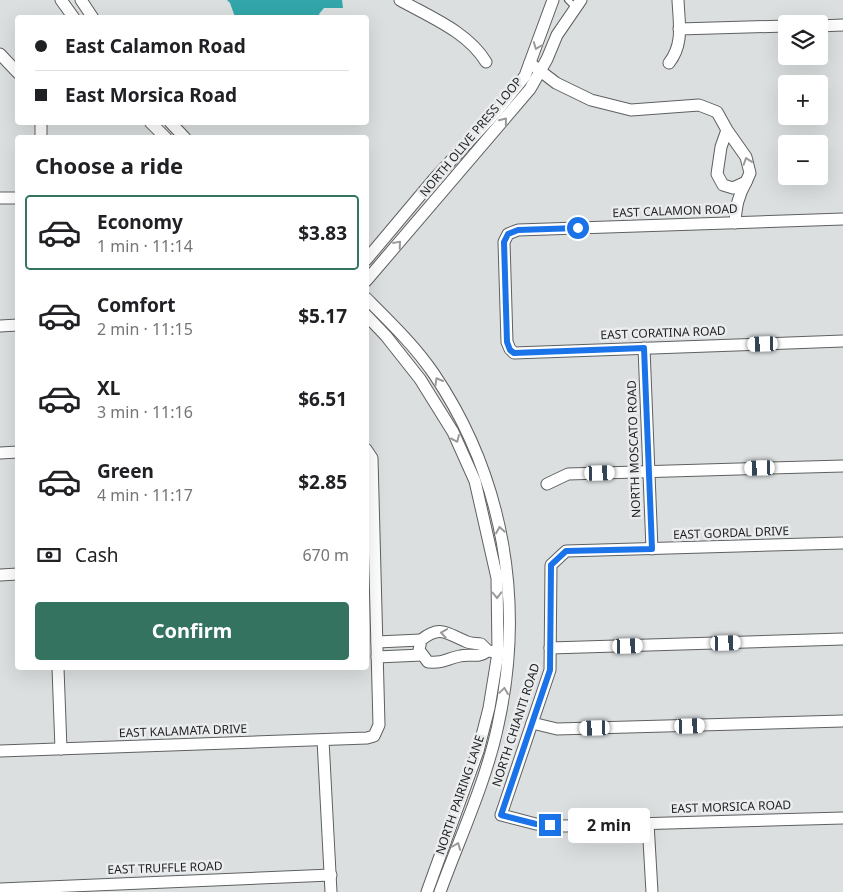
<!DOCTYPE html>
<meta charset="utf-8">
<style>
body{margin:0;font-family:"Noto Sans",sans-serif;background:#f6f6f6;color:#202124;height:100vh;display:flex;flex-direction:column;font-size:19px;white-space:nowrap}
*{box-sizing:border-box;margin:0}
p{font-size:16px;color:#757577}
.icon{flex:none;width:28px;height:28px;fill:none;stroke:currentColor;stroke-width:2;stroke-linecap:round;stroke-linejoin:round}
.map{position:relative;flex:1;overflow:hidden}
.panel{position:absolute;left:15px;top:135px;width:354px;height:535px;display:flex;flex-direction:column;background:#fff;border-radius:5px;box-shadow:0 5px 20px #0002}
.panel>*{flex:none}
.guide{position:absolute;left:15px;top:15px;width:354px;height:110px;border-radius:5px;box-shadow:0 5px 20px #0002;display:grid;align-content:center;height:110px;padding:0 20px;background:#fff}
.tools{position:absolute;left:778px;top:15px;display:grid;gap:10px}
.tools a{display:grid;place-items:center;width:50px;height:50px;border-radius:5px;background:#fff;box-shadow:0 5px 20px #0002;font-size:25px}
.end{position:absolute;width:22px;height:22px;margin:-11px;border:6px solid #1a73e8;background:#fff;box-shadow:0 0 0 2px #fff}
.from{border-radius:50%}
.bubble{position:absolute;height:35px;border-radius:5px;background:#fff;box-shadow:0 5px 20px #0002;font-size:16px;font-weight:700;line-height:35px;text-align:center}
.car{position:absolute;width:15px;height:30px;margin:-15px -8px;border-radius:6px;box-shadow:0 0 4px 1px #0007;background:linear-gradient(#fff 24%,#345 0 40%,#fff 0 76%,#345 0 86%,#fff 0)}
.guide b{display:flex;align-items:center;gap:18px;height:48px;font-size:19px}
.guide b+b{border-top:1px solid #e0e0e0}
.guide i{width:12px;height:12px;background:#202124}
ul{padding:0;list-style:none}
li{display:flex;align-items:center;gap:15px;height:75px;margin:0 10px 8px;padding:0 10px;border:2px solid transparent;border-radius:5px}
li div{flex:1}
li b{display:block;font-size:19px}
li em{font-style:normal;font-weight:700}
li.on{border-color:#347360}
li>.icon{width:45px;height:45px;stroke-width:1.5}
h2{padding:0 20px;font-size:22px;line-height:60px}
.pay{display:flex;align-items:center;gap:12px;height:55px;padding:0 20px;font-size:19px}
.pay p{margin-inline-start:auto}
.button{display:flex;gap:10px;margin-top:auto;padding:10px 20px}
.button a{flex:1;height:58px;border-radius:5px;background:#347360;color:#fff;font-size:20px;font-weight:700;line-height:58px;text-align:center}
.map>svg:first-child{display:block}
</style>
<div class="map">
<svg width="843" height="892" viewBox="0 0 843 892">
<rect width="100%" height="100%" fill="#dcdfe0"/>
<polygon fill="#32a6aa" points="227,0 342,0 343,8 324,8 319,14 320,17 235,17 230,3"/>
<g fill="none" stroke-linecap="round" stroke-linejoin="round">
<defs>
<polyline id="lane" points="568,0 575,7"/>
<g id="street">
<polyline points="61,0 74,18"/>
<polyline points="81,0 93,18"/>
<path d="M400 0C430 17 468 32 486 62"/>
<polyline points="819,26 843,25"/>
<polyline points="679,29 786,26"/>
<polyline points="0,54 18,73"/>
<polyline points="530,63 556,83 591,100 631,110 699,105 717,112 727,130 746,157 750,173 746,182 733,188 723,185 717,174 721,147 727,130"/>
<path d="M669 63C684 44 679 23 678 0"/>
<polyline points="150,122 166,138"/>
<polyline points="170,122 185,138"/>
<polyline points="41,138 41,122"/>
<polyline points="0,198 18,198"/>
<polyline points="843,219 518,230 508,234 504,242 507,342 510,349 514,353 843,341"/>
<path d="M735 223C736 207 738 196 746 182"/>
<polyline points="366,260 434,179 497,111 525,76 553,0"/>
<polyline points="366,281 530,89 547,59 557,35 581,0"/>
<path d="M366 298C390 322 415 346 434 374 504 478 525 603 498 725 486 782 460 837 440 892"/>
<polyline points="366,315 386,336 420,379 453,432 475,481 497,578 498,653 489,708 478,751 427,892"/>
<polyline points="0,326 18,325"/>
<polyline points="644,348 652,549"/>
<polyline points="0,453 18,452"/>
<polyline points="547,484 568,474 843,466"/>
<polyline points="843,543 566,551 551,565 550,670 501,815 536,824 565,826 843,818"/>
<polyline points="0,575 18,574"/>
<polyline points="377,642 421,640"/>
<polyline points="550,648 843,639"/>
<path d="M488 651C476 659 472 653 460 656 445 659 446 663 428 662L419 650 421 640C440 625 446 633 465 641 470 644 476 643 481 644L488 651 505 653"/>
<polyline points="377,657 422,655"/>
<polyline points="58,668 61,749"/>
<polyline points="532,723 557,729 843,721"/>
<polyline points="323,740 331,892"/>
<polyline points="0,751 367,738 374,736 379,725 372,458 366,449"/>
<polyline points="648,823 652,892"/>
<polyline points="0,889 331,875"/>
</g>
</defs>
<use href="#lane" stroke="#5e6061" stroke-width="8"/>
<use href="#street" stroke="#5e6061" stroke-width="13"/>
<use href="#lane" stroke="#fff" stroke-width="5.5"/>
<use href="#street" stroke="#fff" stroke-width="11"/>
</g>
<defs><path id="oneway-chevron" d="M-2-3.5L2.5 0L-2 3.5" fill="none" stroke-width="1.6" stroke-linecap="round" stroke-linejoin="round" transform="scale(1.25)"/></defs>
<g stroke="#9a9a9b">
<use href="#oneway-chevron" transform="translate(537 46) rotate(111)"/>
<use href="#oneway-chevron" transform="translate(504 121) rotate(-51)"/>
<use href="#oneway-chevron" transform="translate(747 161) rotate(-109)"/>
<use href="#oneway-chevron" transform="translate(398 244) rotate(-49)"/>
<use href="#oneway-chevron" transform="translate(438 381) rotate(-120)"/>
<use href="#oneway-chevron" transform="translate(456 439) rotate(66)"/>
<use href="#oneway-chevron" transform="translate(500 530) rotate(-99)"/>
<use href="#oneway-chevron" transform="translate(497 595) rotate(89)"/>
<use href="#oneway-chevron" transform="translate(444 633) rotate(-171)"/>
<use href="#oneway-chevron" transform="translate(504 691) rotate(-82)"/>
<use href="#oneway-chevron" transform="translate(457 846) rotate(-69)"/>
</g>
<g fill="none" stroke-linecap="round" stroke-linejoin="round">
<polyline stroke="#1a73e8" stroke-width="6" points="550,825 536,824 501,815 550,670 551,565 566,551 652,549 644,348 514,353 510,350 507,342 504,242 508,234 518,230 578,228"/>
</g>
<g text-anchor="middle" stroke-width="5" stroke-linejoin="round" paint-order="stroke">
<g font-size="12" fill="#1e1f20" stroke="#eaecee">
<text transform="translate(471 137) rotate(-50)" y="4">NORTH OLIVE PRESS LOOP</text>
<text transform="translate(675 211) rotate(-2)" y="4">EAST CALAMON ROAD</text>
<text transform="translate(663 333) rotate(-2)" y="4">EAST CORATINA ROAD</text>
<text transform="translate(634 449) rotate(-92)" y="4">NORTH MOSCATO ROAD</text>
<text transform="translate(731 533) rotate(-2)" y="4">EAST GORDAL DRIVE</text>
<text transform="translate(516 725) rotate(-72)" y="4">NORTH CHIANTI ROAD</text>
<text transform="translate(183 731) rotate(-2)" y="4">EAST KALAMATA DRIVE</text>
<text transform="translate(460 795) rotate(-71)" y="4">NORTH PAIRING LANE</text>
<text transform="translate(731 807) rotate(-2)" y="4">EAST MORSICA ROAD</text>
<text transform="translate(165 868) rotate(-2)" y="4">EAST TRUFFLE ROAD</text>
</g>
</g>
</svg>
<div class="tools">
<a><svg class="icon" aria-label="layers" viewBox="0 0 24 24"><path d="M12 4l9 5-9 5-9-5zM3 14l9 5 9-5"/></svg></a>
<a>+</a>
<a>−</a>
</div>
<i class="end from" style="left:578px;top:228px"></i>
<i class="end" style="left:550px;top:825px"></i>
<div class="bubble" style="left:568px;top:808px;width:82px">2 min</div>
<i class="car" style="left:763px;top:344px;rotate:268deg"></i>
<i class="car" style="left:760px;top:468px;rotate:268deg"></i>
<i class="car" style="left:600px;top:473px;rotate:88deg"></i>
<i class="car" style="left:726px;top:643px;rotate:88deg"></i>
<i class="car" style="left:628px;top:646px;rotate:88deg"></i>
<i class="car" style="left:690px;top:726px;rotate:88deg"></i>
<i class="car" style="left:595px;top:728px;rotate:268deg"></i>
<div class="guide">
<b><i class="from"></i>East Calamon Road</b>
<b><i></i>East Morsica Road</b>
</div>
<section class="panel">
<h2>Choose a ride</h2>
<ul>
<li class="on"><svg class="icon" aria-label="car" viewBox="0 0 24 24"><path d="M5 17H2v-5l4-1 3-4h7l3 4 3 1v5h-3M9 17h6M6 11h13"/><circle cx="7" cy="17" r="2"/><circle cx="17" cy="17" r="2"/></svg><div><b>Economy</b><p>1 min · 11:14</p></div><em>$3.83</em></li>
<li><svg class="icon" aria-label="car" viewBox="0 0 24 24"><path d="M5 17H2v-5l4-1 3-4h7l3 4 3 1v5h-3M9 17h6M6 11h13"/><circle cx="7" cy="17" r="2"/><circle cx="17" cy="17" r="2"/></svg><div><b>Comfort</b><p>2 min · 11:15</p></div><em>$5.17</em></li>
<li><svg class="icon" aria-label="car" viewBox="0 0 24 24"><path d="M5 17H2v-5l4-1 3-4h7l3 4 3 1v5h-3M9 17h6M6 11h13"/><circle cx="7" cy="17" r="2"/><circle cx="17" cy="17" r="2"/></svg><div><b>XL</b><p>3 min · 11:16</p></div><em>$6.51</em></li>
<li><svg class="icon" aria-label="car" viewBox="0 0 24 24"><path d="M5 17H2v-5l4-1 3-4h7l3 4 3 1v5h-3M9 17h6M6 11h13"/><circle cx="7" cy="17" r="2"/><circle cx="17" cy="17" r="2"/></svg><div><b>Green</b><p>4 min · 11:17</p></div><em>$2.85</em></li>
</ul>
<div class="pay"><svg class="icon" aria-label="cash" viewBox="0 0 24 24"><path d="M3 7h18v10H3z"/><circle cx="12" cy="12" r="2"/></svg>Cash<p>670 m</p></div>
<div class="button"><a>Confirm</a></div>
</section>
</div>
